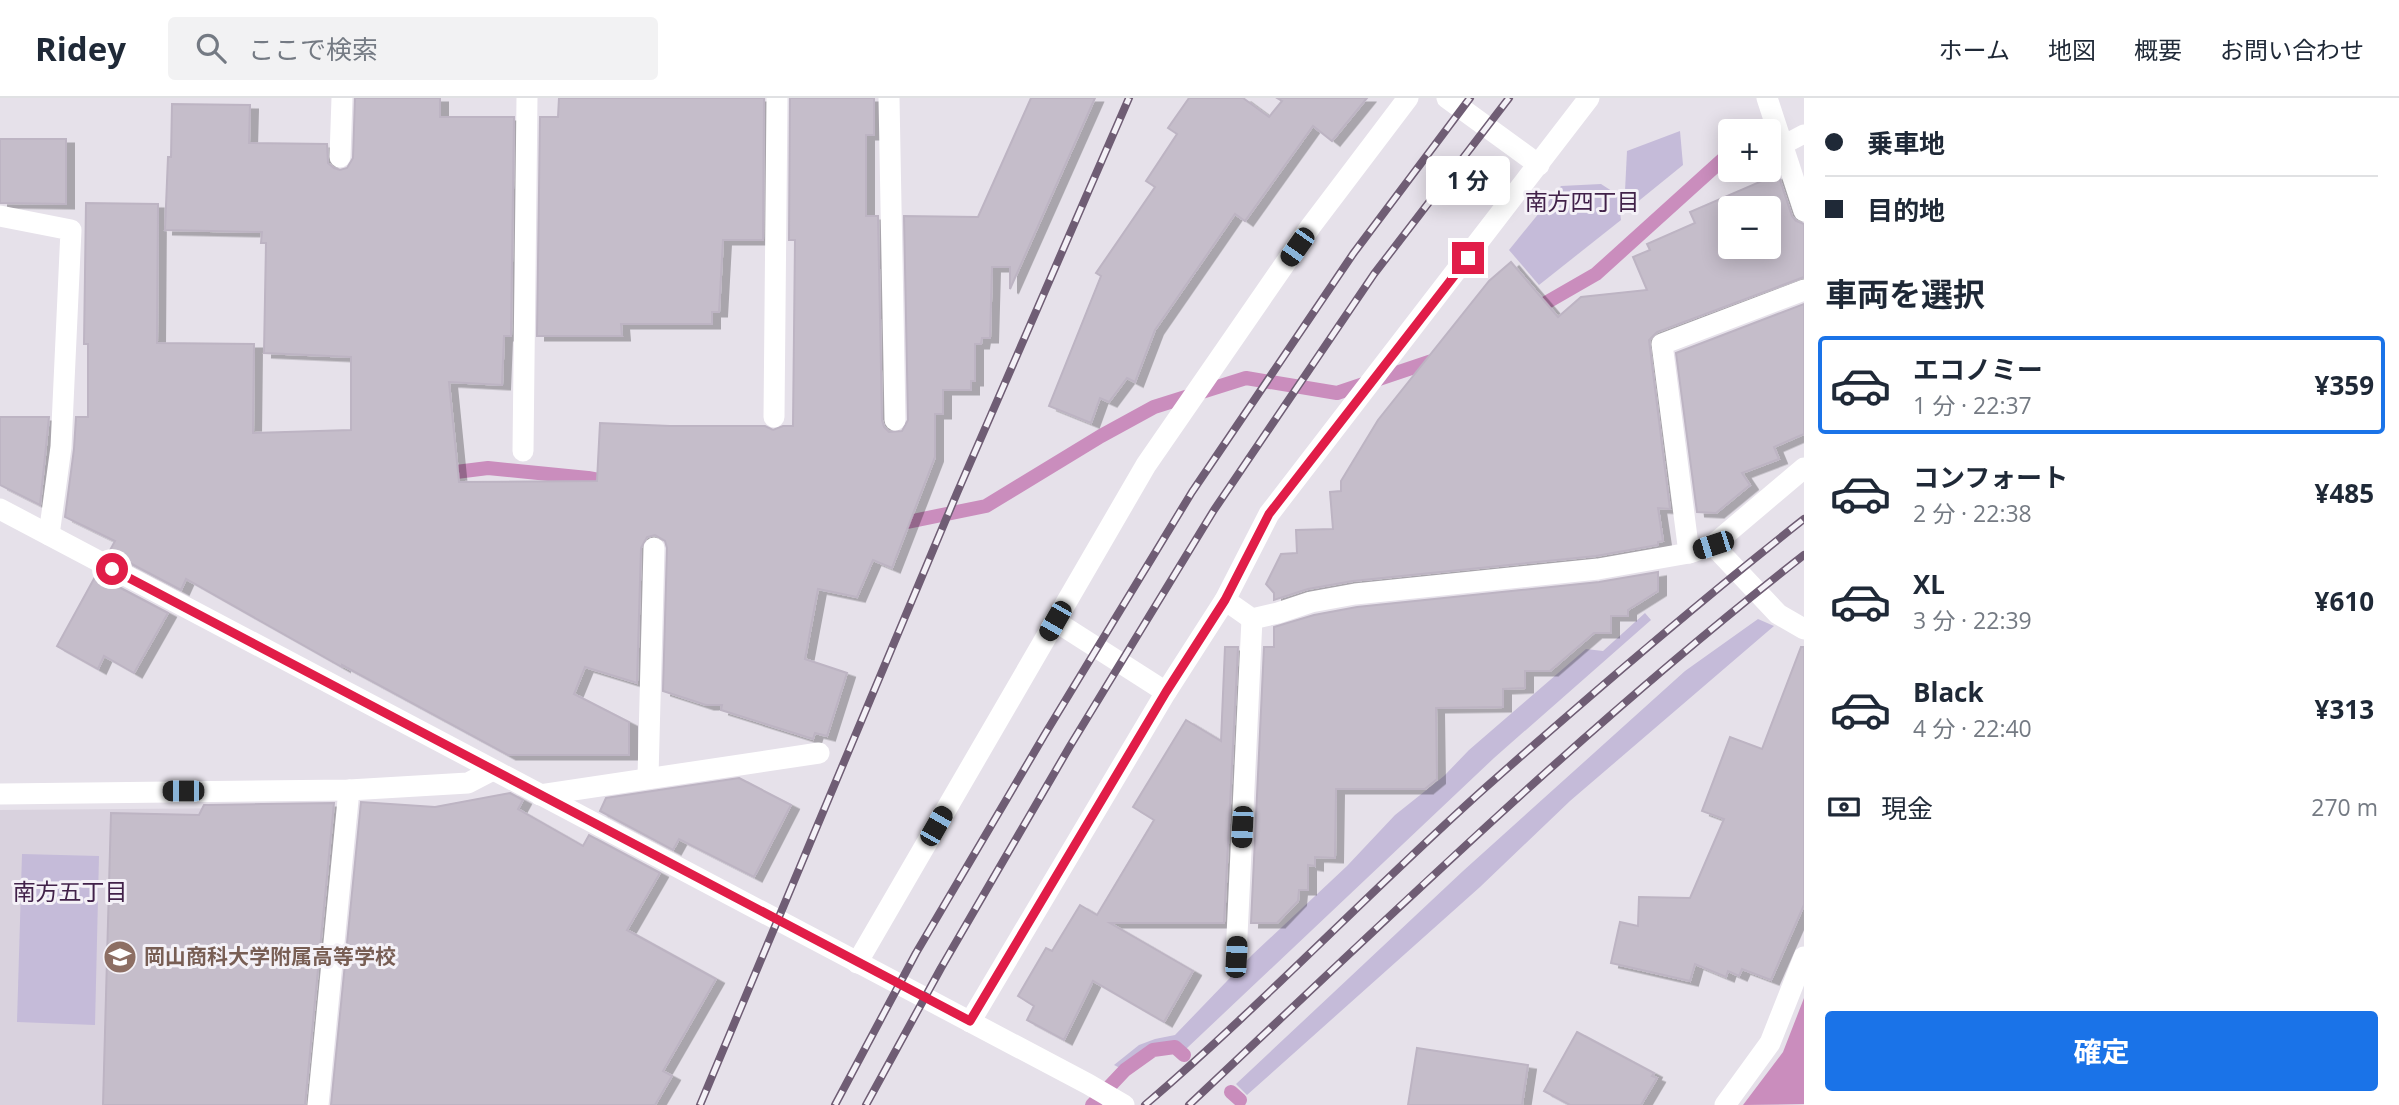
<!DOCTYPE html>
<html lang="ja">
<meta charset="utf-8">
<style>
body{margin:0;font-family:"Open Sans","Noto Sans JP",sans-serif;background:#f2f2f3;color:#1f2937;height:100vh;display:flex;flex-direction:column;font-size:26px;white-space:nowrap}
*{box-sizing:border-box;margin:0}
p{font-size:23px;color:#747a83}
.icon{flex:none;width:38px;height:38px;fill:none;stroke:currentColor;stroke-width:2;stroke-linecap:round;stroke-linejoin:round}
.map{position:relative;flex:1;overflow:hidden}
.drawer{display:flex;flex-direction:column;background:#fff;width:595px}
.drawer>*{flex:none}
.hud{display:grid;align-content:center;height:154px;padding:0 21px;background:#fff}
.tools{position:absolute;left:1718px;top:21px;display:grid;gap:14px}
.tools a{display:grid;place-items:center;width:63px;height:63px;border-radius:7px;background:#fff;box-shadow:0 4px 18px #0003;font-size:35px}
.end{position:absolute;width:32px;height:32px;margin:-16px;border:9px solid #e11d48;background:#fff;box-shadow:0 0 0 4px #fff}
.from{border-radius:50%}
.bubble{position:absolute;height:49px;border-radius:7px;background:#fff;box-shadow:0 4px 18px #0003;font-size:23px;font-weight:700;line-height:49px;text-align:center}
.car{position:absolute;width:21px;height:42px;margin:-21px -10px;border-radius:9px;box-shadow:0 0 5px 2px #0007;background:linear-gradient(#222 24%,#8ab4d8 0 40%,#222 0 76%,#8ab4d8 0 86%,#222 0)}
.hud b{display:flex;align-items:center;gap:24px;height:66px;font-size:26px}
.hud b+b{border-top:2px solid #e0e1e3}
.hud i{width:18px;height:18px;background:#1f2937}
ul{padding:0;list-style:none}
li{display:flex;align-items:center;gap:21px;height:98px;margin:0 14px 10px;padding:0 7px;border:4px solid transparent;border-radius:7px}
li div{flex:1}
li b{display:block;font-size:26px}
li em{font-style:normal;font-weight:700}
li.current{border-color:#1a73e8}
li>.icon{width:63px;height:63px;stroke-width:1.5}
h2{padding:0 21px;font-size:32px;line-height:84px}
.pay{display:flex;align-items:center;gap:18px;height:77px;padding:0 21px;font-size:26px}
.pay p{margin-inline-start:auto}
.cta{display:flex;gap:14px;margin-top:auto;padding:14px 21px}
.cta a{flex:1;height:80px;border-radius:7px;background:#1a73e8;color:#fff;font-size:28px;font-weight:700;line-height:80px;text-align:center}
header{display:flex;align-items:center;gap:42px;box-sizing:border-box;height:98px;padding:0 35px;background:#fff;border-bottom:2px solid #e0e1e3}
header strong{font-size:33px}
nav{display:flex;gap:38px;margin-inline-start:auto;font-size:24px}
.search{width:490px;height:63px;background:#f2f2f3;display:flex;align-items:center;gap:18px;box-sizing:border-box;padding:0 24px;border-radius:7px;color:#747a83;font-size:26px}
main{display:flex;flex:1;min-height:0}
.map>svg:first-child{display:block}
</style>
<header>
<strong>Ridey</strong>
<div class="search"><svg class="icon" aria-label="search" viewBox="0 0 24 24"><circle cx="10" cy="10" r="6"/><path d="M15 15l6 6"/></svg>ここで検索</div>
<nav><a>ホーム</a><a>地図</a><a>概要</a><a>お問い合わせ</a></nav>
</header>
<main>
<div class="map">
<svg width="1804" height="1007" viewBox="0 0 1804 1007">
<defs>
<filter id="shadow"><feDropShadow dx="8" dy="4.5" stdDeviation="0" flood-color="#0004"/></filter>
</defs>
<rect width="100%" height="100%" fill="#e6e1ea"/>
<polygon fill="#d9d2de" points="249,710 232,1007 0,1007 0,712"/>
<g fill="#c5bbd9">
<polygon points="1680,33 1683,67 1630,110 1625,93 1627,53"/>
<polygon points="1601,86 1618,97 1621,122 1539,187 1509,152 1561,88"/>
<polygon points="1645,515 1651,522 1494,660 1186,951 1176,945 1154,948 1120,970 1114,967 1139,947 1155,941 1175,937 1252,857 1347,768 1395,717 1444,678 1469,652 1586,551 1603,553"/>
<polygon points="1758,521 1774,528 1570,703 1480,789 1247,997 1236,986 1463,773 1685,573"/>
<polygon points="22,756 99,758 95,927 17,924"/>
</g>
<polygon fill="#ca8dbd" points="1804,900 1804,1006 1743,1007 1783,954"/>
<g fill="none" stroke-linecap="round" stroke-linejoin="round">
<g stroke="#ca8dbd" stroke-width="14">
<polyline points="1530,214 1596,176 1731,54"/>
<polyline points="440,376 488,370 588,380 615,385"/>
<polyline points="893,427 986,408 1101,338 1154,309 1246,280 1337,295 1441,260"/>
<polyline points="1231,994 1240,1002"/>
<polyline points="1092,1007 1125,972 1153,952 1175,949 1184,957"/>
</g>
</g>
<g fill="#c5bdca" stroke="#bdb4c3" stroke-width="2" fill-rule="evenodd" filter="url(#shadow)">
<polygon points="355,0 440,0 440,19 514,19 511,238 504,238 502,287 449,284 459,384 597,383 600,325 670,328 765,328 773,332 783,328 793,328 795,142 789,142 790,0 874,0 874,37 866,37 866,118 878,118 882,322 884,329 889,334 902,333 908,322 904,118 978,119 1031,0 1095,0 1010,191 1010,169 992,169 990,240 982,240 981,246 975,246 975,283 971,283 971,292 943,292 943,316 935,316 935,359 892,470 873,462 857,499 818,491 805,561 847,575 827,638 815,635 813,641 721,612 722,607 706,607 663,593 667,450 665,443 655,437 647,439 641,450 637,585 585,569 574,596 629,624 629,657 508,657 342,567 342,569 186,481 181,492 109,454 115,443 65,419 74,351 76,319 88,319 88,246 84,246 86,105 158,106 157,245 254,246 253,335 351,332 351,259 264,255 266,145 261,145 262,134 165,132 168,59 171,59 172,6 250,7 249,45 327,46 328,65 334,70 340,72 347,70 353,60"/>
<polygon points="559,0 764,0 763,142 723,142 719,214 712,214 712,226 621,226 622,238 537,238 540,19 558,19"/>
<polygon points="1189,0 1243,0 1269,19 1282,3 1277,0 1367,0 1332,43 1313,28 1245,123 1235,116 1155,232 1135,284 1127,280 1109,304 1100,300 1091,325 1049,308 1101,178 1096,175 1155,89 1146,83 1177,36 1168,30"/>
<polygon points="0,41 66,41 66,106 0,105"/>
<path d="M1778 76 1792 118 1796 123 1804 126V179L1657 234 1649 242 1670 411 1658 410 1663 443 1658 444V447L1596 458 1353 483 1308 491 1274 502V495L1266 486 1281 456 1297 455 1296 432 1333 431 1330 394 1341 393V383L1378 322 1489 183 1511 164 1558 219 1581 199 1647 192 1633 159 1650 152 1647 146 1695 125 1690 114ZM1731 110H1769V149H1731Z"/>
<polygon points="1804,206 1804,336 1774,349 1779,361 1742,375 1750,387 1716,415 1697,414 1676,255"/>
<polygon points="0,319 49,319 40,407 0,387"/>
<polygon points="1658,474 1658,493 1628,512 1628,518 1611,518 1611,535 1594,535 1550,573 1525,573 1525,590 1503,591 1503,609 1436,610 1437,681 1425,691 1336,691 1335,760 1315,759 1315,768 1308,767 1308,792 1299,792 1298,803 1277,825 1251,825 1264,549 1274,549 1274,529 1314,517 1357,509 1599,484"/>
<polygon points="96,477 168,515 134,575 104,558 98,571 57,548"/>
<polygon points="1225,549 1238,549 1224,825 1110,825 1193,873 1164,924 1093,883 1064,942 1027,922 1034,908 1018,898 1046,850 1052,853 1080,807 1097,817 1154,722 1133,709 1186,622 1221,643"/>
<polygon points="1801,549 1804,549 1804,807 1771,882 1742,871 1739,878 1728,873 1726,879 1695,866 1690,883 1611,865 1620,824 1638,828 1639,799 1690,800 1724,721 1702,713 1730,639 1762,651"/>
<polygon points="739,680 791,707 754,779 679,741 673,752 600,713 606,700"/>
<polygon points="510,695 523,702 518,711 583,748 589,737 660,775 627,832 716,881 663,973 672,978 655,1007 331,1007 361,704 435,709"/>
<polygon points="334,705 305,1007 103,1007 111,715 199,717 204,707"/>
<polygon points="1577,934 1654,975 1652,978 1657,980 1641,1007 1570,1007 1544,993"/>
<polygon points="1417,950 1528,967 1522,1007 1408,1007"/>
</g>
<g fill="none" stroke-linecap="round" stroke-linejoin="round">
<polyline stroke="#fff" stroke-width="19" points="1783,47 1804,36"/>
<g stroke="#fff" stroke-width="21">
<polyline points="889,0 895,322"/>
<polyline points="1447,0 1539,67"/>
<polyline points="1767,0 1804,113"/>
<polyline points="340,59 342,0"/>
<polyline points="0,118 71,132 61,349 49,437"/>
<polyline points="1804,192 1662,246 1689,455 1713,447 1804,370"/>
<polyline points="774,319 777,0"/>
<polyline points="523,353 527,0"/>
<polyline points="0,411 1088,986 1124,1007"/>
<polyline points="1713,447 1778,516 1804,531"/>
<polyline points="1225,502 1252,521 1278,515 1311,504 1355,496 1598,471 1689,455"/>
<polyline points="1055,523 1166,594"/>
<polyline points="648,679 654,450"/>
<polyline points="0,696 349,692 468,685 493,672"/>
<polyline points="540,697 819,655"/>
<polyline points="1236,859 1252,521"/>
<polyline points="857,865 1146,367 1311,128 1408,0"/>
<polyline points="970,924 1166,594 1225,502 1269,416 1589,0"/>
<polyline points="318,1007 349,692"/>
<polyline points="1725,1007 1770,945 1804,859"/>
</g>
<defs>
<g id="rail">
<polyline points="700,1007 957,395 1129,0"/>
<polyline points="835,1007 916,855 1045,636 1192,394 1353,156 1470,0"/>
<polyline points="866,1007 941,870 1070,648 1214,412 1374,176 1509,0"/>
<path d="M1145 1007C1263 906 1370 793 1485 690 1589 598 1695 507 1804 421"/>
<path d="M1189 1007C1389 819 1587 626 1804 457"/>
</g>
</defs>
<use href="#rail" stroke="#6f5d74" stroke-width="8"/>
<use href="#rail" stroke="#f4f1f7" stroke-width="5" stroke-dasharray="16" stroke-linecap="butt"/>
</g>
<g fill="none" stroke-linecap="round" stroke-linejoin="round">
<polyline stroke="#e11d48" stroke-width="9" points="112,471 970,923 1166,594 1225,502 1269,416 1468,160"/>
</g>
<defs>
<symbol id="school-disc" viewBox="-11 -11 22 22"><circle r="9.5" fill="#8d6e63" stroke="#f4f1f7"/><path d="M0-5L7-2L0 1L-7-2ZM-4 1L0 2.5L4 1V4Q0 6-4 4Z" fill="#fff"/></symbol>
</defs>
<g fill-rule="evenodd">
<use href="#school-disc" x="101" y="840" width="38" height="38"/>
</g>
<g text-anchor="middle" stroke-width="6" stroke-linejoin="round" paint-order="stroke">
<g font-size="21" font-weight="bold" fill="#785e54" stroke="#f4f1f7" text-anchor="start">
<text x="144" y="866">岡山商科大学附属高等学校</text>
</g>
<g font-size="23" fill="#412149" stroke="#f4f1f7">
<text x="1582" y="112">南方四丁目</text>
<text x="70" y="802">南方五丁目</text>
</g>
</g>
</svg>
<div class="tools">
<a>+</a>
<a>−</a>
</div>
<i class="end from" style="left:112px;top:471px"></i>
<i class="end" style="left:1468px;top:160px"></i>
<div class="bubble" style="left:1426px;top:58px;width:84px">1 分</div>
<i class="car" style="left:1297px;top:149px;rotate:215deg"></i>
<i class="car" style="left:1713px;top:447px;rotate:252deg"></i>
<i class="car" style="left:1055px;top:523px;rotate:210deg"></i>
<i class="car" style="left:183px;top:693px;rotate:270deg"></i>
<i class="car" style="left:936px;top:728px;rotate:30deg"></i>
<i class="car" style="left:1242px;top:729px;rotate:183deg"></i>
<i class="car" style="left:1236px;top:859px;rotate:3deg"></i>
</div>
<section class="drawer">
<div class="hud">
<b><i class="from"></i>乗車地</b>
<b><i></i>目的地</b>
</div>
<h2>車両を選択</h2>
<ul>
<li class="current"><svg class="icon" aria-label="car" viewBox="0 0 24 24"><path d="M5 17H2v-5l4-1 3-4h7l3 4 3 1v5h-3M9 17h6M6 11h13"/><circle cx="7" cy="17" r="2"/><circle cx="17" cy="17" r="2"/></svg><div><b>エコノミー</b><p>1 分 · 22:37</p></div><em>¥359</em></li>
<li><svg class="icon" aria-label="car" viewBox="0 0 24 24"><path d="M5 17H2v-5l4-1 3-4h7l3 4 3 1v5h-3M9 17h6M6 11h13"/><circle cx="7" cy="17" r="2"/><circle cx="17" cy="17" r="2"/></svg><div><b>コンフォート</b><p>2 分 · 22:38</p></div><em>¥485</em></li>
<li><svg class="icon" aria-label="car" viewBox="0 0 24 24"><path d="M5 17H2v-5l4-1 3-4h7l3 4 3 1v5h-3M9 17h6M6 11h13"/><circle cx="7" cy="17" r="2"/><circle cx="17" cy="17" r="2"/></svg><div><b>XL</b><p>3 分 · 22:39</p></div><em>¥610</em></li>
<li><svg class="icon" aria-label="car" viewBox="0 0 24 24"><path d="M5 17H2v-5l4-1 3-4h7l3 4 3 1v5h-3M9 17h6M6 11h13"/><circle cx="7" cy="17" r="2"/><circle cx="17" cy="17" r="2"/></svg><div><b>Black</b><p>4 分 · 22:40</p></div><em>¥313</em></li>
</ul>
<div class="pay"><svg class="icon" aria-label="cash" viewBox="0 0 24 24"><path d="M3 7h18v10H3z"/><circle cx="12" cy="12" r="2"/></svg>現金<p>270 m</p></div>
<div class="cta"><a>確定</a></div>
</section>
</main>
